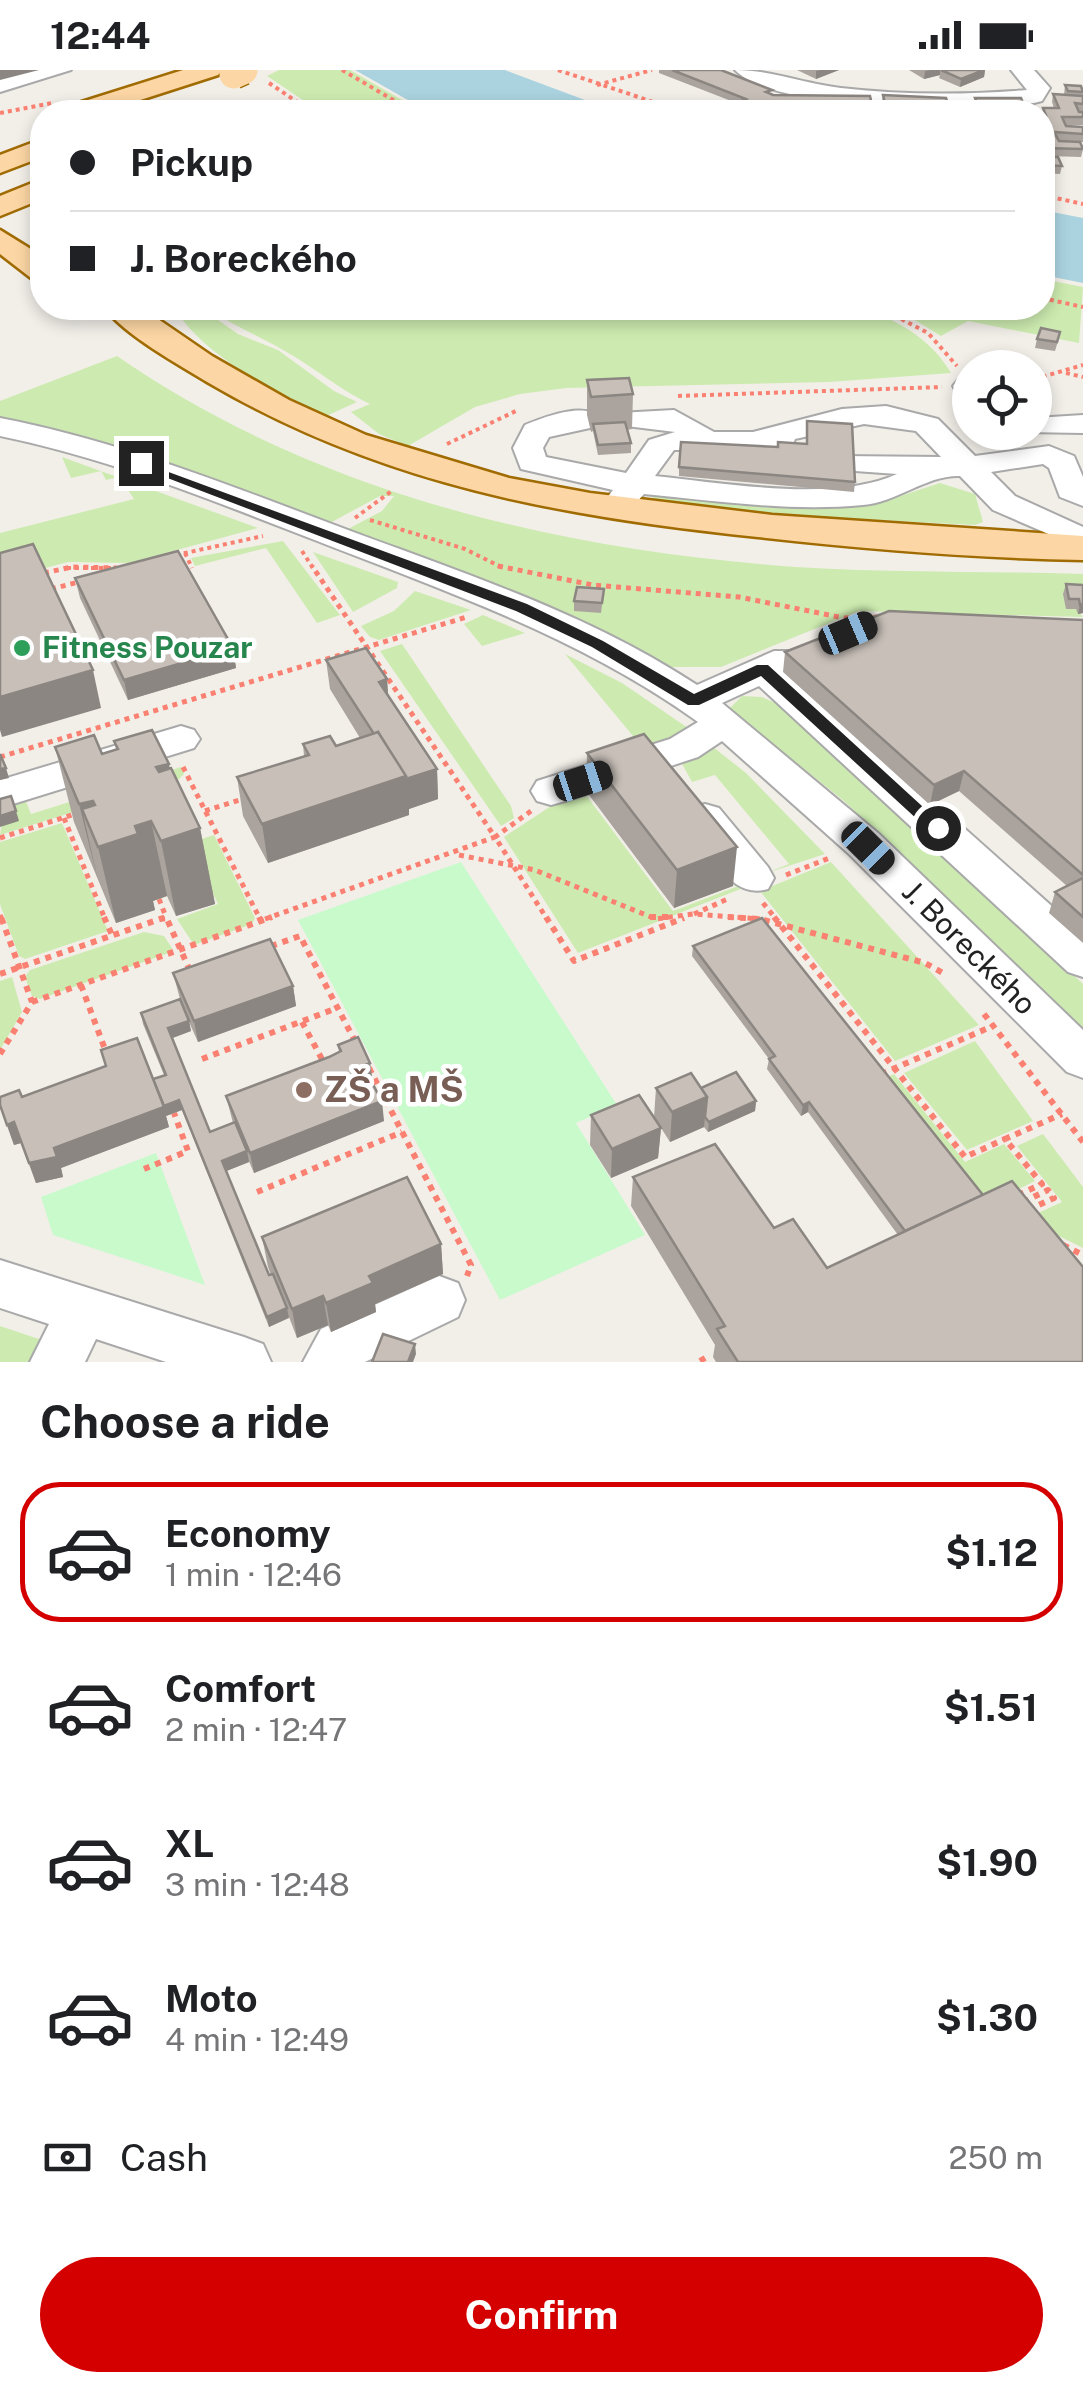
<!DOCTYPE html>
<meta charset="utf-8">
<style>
body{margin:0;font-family:"Public Sans",sans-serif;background:#f2f2f2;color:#202124;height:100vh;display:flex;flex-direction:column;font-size:38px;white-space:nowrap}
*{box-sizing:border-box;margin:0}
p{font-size:32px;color:#757577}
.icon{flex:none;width:55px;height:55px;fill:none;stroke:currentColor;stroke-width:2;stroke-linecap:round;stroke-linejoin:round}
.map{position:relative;height:1292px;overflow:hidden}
.drawer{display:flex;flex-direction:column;background:#fff;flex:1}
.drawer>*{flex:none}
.guide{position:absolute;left:30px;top:30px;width:1025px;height:220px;border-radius:40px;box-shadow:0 5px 15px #0003;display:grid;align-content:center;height:220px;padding:0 40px;background:#fff}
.fabs{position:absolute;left:952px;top:280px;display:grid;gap:20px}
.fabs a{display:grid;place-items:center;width:100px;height:100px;border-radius:50%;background:#fff;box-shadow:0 5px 15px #0003;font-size:50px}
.end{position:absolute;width:45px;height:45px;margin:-22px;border:12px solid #222;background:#fff;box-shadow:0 0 0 5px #fff}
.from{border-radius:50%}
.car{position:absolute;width:30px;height:60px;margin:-30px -15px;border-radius:12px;box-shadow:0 0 8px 2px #0007;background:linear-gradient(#222 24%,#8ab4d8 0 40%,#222 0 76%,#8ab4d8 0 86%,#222 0)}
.guide b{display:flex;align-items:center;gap:35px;height:95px;font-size:38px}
.guide b+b{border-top:2px solid #e0e0e0}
.guide i{width:25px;height:25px;background:#202124}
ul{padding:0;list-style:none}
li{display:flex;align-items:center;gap:30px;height:140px;margin:0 20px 15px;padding:0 20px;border:5px solid transparent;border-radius:40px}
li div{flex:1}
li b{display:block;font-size:38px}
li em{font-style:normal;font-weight:700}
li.on{border-color:#d40000}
li>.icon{width:90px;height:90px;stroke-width:1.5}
h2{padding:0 40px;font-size:45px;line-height:120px}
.pay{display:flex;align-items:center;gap:25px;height:110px;padding:0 40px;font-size:38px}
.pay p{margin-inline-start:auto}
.primary-button{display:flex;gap:20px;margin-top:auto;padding:20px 40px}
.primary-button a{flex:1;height:115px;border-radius:60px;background:#d40000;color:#fff;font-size:40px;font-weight:700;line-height:115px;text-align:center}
.status{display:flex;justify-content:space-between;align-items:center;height:70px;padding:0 50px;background:#fff;direction:ltr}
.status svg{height:28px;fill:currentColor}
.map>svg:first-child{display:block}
</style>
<div class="status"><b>12:44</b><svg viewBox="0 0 49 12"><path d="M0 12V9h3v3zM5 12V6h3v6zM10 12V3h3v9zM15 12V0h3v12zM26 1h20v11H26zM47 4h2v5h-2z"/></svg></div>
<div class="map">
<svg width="1083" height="1292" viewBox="0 0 1083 1292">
<rect width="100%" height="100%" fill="#f2efe9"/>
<g fill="#cdebb0">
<polygon points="279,0 350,0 423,42 321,42 267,6"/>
<polygon points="1043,209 1083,217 1079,273 968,251 941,266 895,238 1042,238"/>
<path d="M175 238H201L238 264 278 280 334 321 357 332 324 347C278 323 199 283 175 238Z"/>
<path d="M207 238H864C900 252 931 269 951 303L829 312 566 318 520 324 475 337 408 376 379 364 351 342 370 334C338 319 314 297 283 280 257 265 232 255 207 238Z"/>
<path d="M117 286C315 423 558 480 796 497 891 503 987 501 1083 504V525L1066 538 1076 539 1083 547 859 541 721 597H666L346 460 382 441 394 426H380L330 453 98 370 0 349V331Z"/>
<polygon points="62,387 258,458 129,493 68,492 11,507 0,483 0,463 134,429 119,407 106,410 101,401 71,408"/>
<polygon points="940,413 975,424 983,452 975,455 719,442 645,431 661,424 873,435"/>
<polygon points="283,471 340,545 317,553 266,478 195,496 191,488"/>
<polygon points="313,482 398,512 397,518 353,542"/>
<polygon points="415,521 471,540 379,570 370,567 361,556 394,541"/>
<polygon points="483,545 525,563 482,576 464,554"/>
<polygon points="402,574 511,736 514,748 501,756 380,581"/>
<polygon points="565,584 622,613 688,658 684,664 629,684 620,672 633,666"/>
<polygon points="742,626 762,627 798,643 1083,914 1083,961 844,731 729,639"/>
<polygon points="708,673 746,703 825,784 764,804 789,794 715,705 692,712 680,690"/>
<polygon points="181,697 184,704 179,709 0,765 5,734 25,729 31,744"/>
<polygon points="580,717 673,841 738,816 669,730 743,818 578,883 504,767"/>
<polygon points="62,753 108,861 25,889 19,886 0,834 0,772"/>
<polygon points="214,765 255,848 252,854 194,875 177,849 218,834 189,773"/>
<polygon points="831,792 979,955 895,991 760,821"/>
<polygon points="144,862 164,866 172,878 169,883 40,929 32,926 25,907 30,900"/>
<polygon points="12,907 22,942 0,980 0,911"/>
<polygon points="975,971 1033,1051 967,1080 904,1003"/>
<polygon points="894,1004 965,1092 1004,1074 1035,1111 984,1136 883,1009"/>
<polygon points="1043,1064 1083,1117 1083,1178 1025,1149 1062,1132 1017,1076"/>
<polygon points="0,1256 51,1273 42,1292 0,1292"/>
</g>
<g fill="#c8facc">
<polygon points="461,792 617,1035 576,1053 645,1165 500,1230 298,850"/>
<polygon points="156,1083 205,1215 53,1165 41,1127"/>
</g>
<g fill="#aad3df">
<polygon points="355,0 505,0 617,42 429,42"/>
<polygon points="1042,140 1083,148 1083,213 1043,205"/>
</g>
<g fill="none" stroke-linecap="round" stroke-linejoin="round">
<defs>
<g id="minor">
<polygon points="36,0 71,0 0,22 0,9"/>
<path d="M735 0C771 0 805 14 841 18 903 25 966 25 1027 20L1011 0H1034L1050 18 1042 31 1034 33C973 37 778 44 735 0Z"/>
<polygon points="970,308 970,331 960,328 953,316 958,310"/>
<path d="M886 336 938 349 975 386 1049 376 1074 386 1083 407V436L1060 427 1049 398 1043 394 991 402 1015 426 1083 457V479L993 440 960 406C926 405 898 432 863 435 791 442 716 431 644 424L633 436 622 439 606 429 613 420 521 399 513 378 525 355C545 347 587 330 603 350L599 356 549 367 543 378 546 387 626 403 649 370 675 362 618 355 614 349 618 343 674 340 714 362H753L842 339ZM864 354 916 361 941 387 841 386 836 393 841 400 897 404C834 433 724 413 655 406L674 380H781L792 377 795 369Z"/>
<polygon points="1083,345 1083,363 1024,362 1035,362 1035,348"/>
<path d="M0 348C124 372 238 419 356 463 472 506 593 546 697 615L774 581H800L805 589 789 602 1083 864V907L1068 902 759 616 722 633 878 763 1083 960V1008L1067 1002 849 784 722 671 698 687 565 731 551 735 537 731 531 721 537 711 670 669 698 652C580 567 445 521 312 469 209 429 108 388 0 366Z"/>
<polygon points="181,656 194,660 200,669 194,678 0,738 0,710"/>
<path d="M705 734 719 738 768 797 774 808 768 819C731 830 711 784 691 758L685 748 691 738Z"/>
<polygon points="0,1190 244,1267 263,1274 271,1292 166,1292 96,1269 85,1292 30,1292 49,1254 0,1238"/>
<polygon points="439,1206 458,1213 465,1230 458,1247 365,1292 303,1292 321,1259"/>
</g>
<g id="major">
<polygon points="183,0 222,0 218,5 103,42 65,42 69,36"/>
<polygon points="42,69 42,87 0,103 0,85"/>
<polygon points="42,109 42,129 0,146 0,126"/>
<polygon points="0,160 42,186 42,210 31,208 0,184"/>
<path d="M105 238H142L212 286 289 330 366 365 509 408 590 423 772 445 1083 466V490C974 488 866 479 758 467 560 446 383 415 209 313 181 296 123 264 105 238Z"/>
</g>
</defs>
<use href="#minor" stroke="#a9a9a9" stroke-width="4"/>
<use href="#major" stroke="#a06b00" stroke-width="5"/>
<g stroke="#fa8072" stroke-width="4" stroke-dasharray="4 4" stroke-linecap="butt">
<polyline points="342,0 414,42"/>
<polyline points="558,0 683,42"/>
<polyline points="269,13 312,42"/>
<polyline points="597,15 652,0"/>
<polyline points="0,43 52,33"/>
<polyline points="1042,125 1083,134"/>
<polyline points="1042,228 1083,237"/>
<polyline points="880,238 928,263 957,296"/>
<polyline points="1066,303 1083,307"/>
<polyline points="1035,309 1083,295"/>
<polyline points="678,326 942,317"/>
<polyline points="447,374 518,340"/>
<polyline points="355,448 393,420"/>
<polyline points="370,450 465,479 503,498"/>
<polyline points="302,481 313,498"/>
<polyline points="185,483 192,498"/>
<polyline points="176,485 263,466"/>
<polyline points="67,498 117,498"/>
</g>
<g stroke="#fa8072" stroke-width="5" stroke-dasharray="5 5" stroke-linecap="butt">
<polyline points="498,496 593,515 739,527 844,548 880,547"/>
<polyline points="44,503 72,497 117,498"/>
<polyline points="51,519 79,512"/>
<polyline points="0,687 467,547"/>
<polyline points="183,697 260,849"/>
<polyline points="205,741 246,728"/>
<polyline points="531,741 495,767 547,849"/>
<polyline points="64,748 105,849"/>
<polyline points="0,768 78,743"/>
<polyline points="459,785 535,800 656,849 693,844 760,849"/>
<polyline points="786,805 832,787"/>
<polyline points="159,829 166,847"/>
<polyline points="763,833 776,849"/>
<polyline points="694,844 730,828"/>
<polyline points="0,845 2,849"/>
<polyline points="160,849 167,849"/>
<polyline points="265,849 495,767 312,496"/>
</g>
<g stroke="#fa8072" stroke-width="6" stroke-dasharray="6 6" stroke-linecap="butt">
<polyline points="104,847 112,865"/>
<polyline points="259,847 262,853"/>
<polyline points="546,847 574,891 684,848"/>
<polyline points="650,847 674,847"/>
<polyline points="728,847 760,849 925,893 943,903"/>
<polyline points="774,847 965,1087 1005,1069"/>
<polyline points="271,876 300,866 357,975"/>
<polyline points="0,904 166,847 191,903"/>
<polyline points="81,915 106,982"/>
<polyline points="32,932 272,847"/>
<polyline points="984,944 1083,1072"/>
<polyline points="302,952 324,993"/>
<polyline points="0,984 32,932 1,847"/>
<polyline points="202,989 337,938"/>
<polyline points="369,998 471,1195 467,1206"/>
<polyline points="881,1004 993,956"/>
<polyline points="144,1099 188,1081 174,1043"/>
<polyline points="257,1122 402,1062"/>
<polyline points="1018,1125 1042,1114 1005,1069 1062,1044"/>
<polyline points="1023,1132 1048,1120 1054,1128 1030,1139"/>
<polyline points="1063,1175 1083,1185"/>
<polyline points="701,1287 704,1292"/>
</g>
<use href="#minor" fill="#fff" fill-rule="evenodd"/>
<use href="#major" fill="#fcd6a4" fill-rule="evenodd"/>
<defs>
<polyline id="major-bridge" points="234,4 243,0"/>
</defs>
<use href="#major-bridge" stroke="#a06b00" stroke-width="32" stroke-linecap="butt"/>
<use href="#major-bridge" stroke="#fcd6a4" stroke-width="29"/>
</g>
<g fill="#aba49e">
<polygon points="659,0 721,0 772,24 873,40 873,42 750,42 739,39 739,34 659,3"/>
<polygon points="797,0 839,0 816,9"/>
<polygon points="909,0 985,0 984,7 960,17 939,8 940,5 924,9"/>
<polygon points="1065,15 1083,19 1083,55 1066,55 1066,56 1083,57 1083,72 1080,72 1083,79 1081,87 1048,86 1062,96 1060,104 1042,103 1042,52 1044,52 1042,48 1043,38 1054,38 1052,32 1053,24 1064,25"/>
<polygon points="883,25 948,33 974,35 975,28 1024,35 1022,42 948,42 947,41 884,42 882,32"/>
<polygon points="1037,269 1058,271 1055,281 1035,278"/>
<polygon points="587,310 633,324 632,359 627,360 631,373 631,383 598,385 593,361 591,362 587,345"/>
<polygon points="807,351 855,412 854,422 679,406 679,397 806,373"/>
<polygon points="75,508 233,578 236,598 128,630 80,528"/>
<polygon points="1066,514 1083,515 1083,543 1078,544 1076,539 1066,539 1063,524"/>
<polygon points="604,519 601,543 574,541 574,531"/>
<polygon points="1083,550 1083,873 1049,843 1055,822 1067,816 959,721 930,735 783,602 785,582"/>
<polygon points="326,590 387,609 388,625 437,699 438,729 409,739 409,745 268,793 243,746 237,707 304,686 303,674 336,676 360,668 330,619"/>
<polygon points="114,671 170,698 200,758 215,834 176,846 167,826 153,831 155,840 116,853 74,752 55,677 102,684 116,679"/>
<polygon points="587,683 733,816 674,838 586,721"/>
<polygon points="693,876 1083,1292 716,1292 713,1287 715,1275 631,1136 633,1107 774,1158 827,1198 898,1165 808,1042 801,1046 767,999 769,989 692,886"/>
<polygon points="173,903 293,916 296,936 198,972 189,952 191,961 172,968 210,1062 233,1053 226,1026 329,987 339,982 338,975 370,993 373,1014 384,1051 254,1103 248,1089 249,1092 226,1101 269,1205 271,1205 268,1197 262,1167 441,1174 443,1204 375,1234 376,1242 331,1262 328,1255 297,1268 289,1247 269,1257 182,1040 166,1046 169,1057 61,1098 63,1107 36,1113 21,1073 14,1075 0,1036 106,996 101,980 153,1010 164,1005 143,954 141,943 180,929"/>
<polygon points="656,1018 701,1018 756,1031 755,1041 708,1062 704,1057 670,1072 654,1047"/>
<polygon points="591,1045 661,1058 658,1088 611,1108 590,1075"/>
</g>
<g fill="#8b8681">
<polygon points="0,0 39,0 0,10"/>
<polygon points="820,0 839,0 816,9 816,1"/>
<polygon points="931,0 940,0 940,5 924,9 925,1"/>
<polygon points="985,0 984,7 960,17 961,9"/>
<polygon points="1083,534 1083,543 1078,544 1080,535"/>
<polygon points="233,578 236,598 128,630 124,610"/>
<polygon points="93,600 101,638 2,667 0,660 0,627"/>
<polygon points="387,609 389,638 379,612"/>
<polygon points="169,694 183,763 200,758 215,834 176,846 161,771 156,697"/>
<polygon points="6,698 9,708 0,710 0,699"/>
<polygon points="437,699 438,729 409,739 409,745 268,793 262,754 406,706"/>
<polygon points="964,701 959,721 930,735 934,715"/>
<polygon points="93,731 135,756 151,751 167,826 153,831 155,840 116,853 98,777 82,739 98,810 79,734"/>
<polygon points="16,741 19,751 0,757 0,746"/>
<polygon points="737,777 733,816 674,838 677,800"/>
<polygon points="293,916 296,936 198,972 194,951"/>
<polygon points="189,951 191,961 170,969 168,958"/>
<polygon points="370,993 373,1014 363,996"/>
<polygon points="707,1027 704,1057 670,1072 672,1042"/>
<polygon points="179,1030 182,1040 166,1046 169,1057 61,1098 63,1107 36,1113 29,1093 54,1078"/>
<polygon points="382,1031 384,1051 254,1103 250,1083"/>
<polygon points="756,1031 755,1041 708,1062 709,1052"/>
<polygon points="809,1032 808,1042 801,1046 803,1035"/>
<polygon points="14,1052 21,1073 14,1075 7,1055"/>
<polygon points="661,1058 658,1088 611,1108 612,1079"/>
<polygon points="247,1081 249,1092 224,1102 222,1091"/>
<polygon points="441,1174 443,1204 375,1234 376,1242 331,1262 326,1233 369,1206"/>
<polygon points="323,1226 328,1255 297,1268 292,1239"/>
<polygon points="287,1238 289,1248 269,1257 267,1247"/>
<polygon points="415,1274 416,1284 413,1292 408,1292"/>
</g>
<g fill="#c7bfb8" stroke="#8b8681" stroke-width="2.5">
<polygon points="672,0 721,0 772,20 766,22 773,25 870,26 873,40 776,42 739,32 746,29"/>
<polygon points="941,0 984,0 961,9"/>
<polygon points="1065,15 1081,16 1083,22 1068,21"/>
<polygon points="1053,24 1083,26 1083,34 1075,33 1079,42 1083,42 1083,47 1062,47 1066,56 1083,57 1083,64 1054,62 1059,71 1080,72 1083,79 1044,78 1049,87 1058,87 1062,96 1042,95 1042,52 1049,53 1043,38 1059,38"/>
<polygon points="883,25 946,28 948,34 919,34 921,42 893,42 886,37"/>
<polygon points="975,28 1021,28 1024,35 995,34 997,42 951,42 948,32 978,35"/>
<polygon points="1041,258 1060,262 1057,272 1037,269"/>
<polygon points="629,308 633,324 591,327 587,310"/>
<polygon points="807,351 852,354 855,412 679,397 681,372 778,377 778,372 807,374"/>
<polygon points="625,352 631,373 598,375 593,354"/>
<polygon points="33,474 93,600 0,627 0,483"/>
<polygon points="178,481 233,578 124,610 75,508"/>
<polygon points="1066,514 1083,515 1083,534 1080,535 1079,529 1069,529"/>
<polygon points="577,517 604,519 602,533 574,531"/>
<polygon points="889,541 1083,550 1083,805 964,701 934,715 785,582"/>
<polygon points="366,578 387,609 379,612 437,699 406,709 378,662 374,664 326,590"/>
<polygon points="152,660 169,694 156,697 159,702 171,698 200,758 161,771 151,751 135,756 138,764 98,777 82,739 95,735 93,731 79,734 55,677 94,665 102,684 118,679 114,671"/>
<polygon points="378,662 406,706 262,754 237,707 309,685 303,674 330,666 336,676"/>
<polygon points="644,664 737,777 677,800 587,683"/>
<polygon points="0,684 6,698 0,699"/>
<polygon points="11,726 16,741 0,746 0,729"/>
<polygon points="1083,808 1083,847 1055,822"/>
<polygon points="762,848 983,1125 905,1161 809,1032 803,1035 769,989 775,986 693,876"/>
<polygon points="270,869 293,916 194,951 173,903"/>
<polygon points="180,929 189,951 168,958 210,1062 235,1052 247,1081 222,1091 269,1205 273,1204 287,1238 267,1247 179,1030 164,1036 153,1009 166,1005 141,943"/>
<polygon points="358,967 370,993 363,996 382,1031 250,1083 226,1026 329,987 341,981 338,975"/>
<polygon points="137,968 164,1037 54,1078 57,1087 29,1093 14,1052 7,1055 0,1035 0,1027 19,1020 22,1027 106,996 101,980"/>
<polygon points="736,1002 756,1031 709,1052 705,1047 707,1027 701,1018"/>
<polygon points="691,1003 707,1027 672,1042 656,1018"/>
<polygon points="639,1025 661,1058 612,1079 591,1045"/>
<polygon points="715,1074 774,1158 793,1149 827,1198 1012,1111 1083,1197 1083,1292 738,1292 717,1259 725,1256 633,1107"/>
<polygon points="407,1107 441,1174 369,1206 373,1213 326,1233 323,1226 292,1239 262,1167"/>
<polygon points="383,1264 415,1274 408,1292 372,1292"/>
</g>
<polygon fill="#222" points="136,390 527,534 603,571 694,624 757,595 768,595 946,758 931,762 761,606 699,635 688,635 592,577 516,541 136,396"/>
<circle fill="#2e9e5b" stroke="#fff" stroke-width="4" cx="22" cy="578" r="10"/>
<circle fill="#8d6e63" stroke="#fff" stroke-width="4" cx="304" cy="1020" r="10"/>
<g text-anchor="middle" stroke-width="9" stroke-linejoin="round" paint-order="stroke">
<g font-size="30" font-weight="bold" fill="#27864d" stroke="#fff" text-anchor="start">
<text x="42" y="588">Fitness Pouzar</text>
</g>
<g font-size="30" fill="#222" stroke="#fff">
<text transform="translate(969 878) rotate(45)" y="10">J. Boreckého</text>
</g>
<g font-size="35" font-weight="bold" fill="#785e54" stroke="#fff" text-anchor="start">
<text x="324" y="1032">ZŠ a MŠ</text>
</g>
</g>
</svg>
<div class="fabs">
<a><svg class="icon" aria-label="locate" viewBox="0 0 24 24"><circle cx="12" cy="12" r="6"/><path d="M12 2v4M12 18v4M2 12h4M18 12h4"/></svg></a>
</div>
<i class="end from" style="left:938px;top:758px"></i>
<i class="end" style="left:141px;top:393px"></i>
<i class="car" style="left:848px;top:563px;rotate:67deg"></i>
<i class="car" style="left:583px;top:711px;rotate:72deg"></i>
<i class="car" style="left:868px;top:778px;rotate:135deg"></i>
<div class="guide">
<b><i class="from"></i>Pickup</b>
<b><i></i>J. Boreckého</b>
</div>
</div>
<section class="drawer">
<h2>Choose a ride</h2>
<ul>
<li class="on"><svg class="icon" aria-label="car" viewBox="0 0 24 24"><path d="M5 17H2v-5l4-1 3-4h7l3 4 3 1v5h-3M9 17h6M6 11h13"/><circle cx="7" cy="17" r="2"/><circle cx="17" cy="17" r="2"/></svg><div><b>Economy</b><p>1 min · 12:46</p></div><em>$1.12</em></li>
<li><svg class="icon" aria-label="car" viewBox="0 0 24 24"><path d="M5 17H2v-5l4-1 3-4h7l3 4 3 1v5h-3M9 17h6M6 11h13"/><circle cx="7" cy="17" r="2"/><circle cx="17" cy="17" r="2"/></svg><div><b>Comfort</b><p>2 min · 12:47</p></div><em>$1.51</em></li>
<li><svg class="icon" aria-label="car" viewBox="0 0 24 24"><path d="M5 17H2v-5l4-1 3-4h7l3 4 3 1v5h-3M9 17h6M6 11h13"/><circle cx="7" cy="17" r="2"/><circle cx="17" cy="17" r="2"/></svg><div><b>XL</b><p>3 min · 12:48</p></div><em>$1.90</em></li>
<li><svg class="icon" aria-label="car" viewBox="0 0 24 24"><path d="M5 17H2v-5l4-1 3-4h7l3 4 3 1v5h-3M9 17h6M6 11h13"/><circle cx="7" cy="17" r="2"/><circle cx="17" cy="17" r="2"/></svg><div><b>Moto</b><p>4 min · 12:49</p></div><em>$1.30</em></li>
</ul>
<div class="pay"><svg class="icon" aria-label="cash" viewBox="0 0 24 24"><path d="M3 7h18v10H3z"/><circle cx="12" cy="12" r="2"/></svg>Cash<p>250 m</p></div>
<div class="primary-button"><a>Confirm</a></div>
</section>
